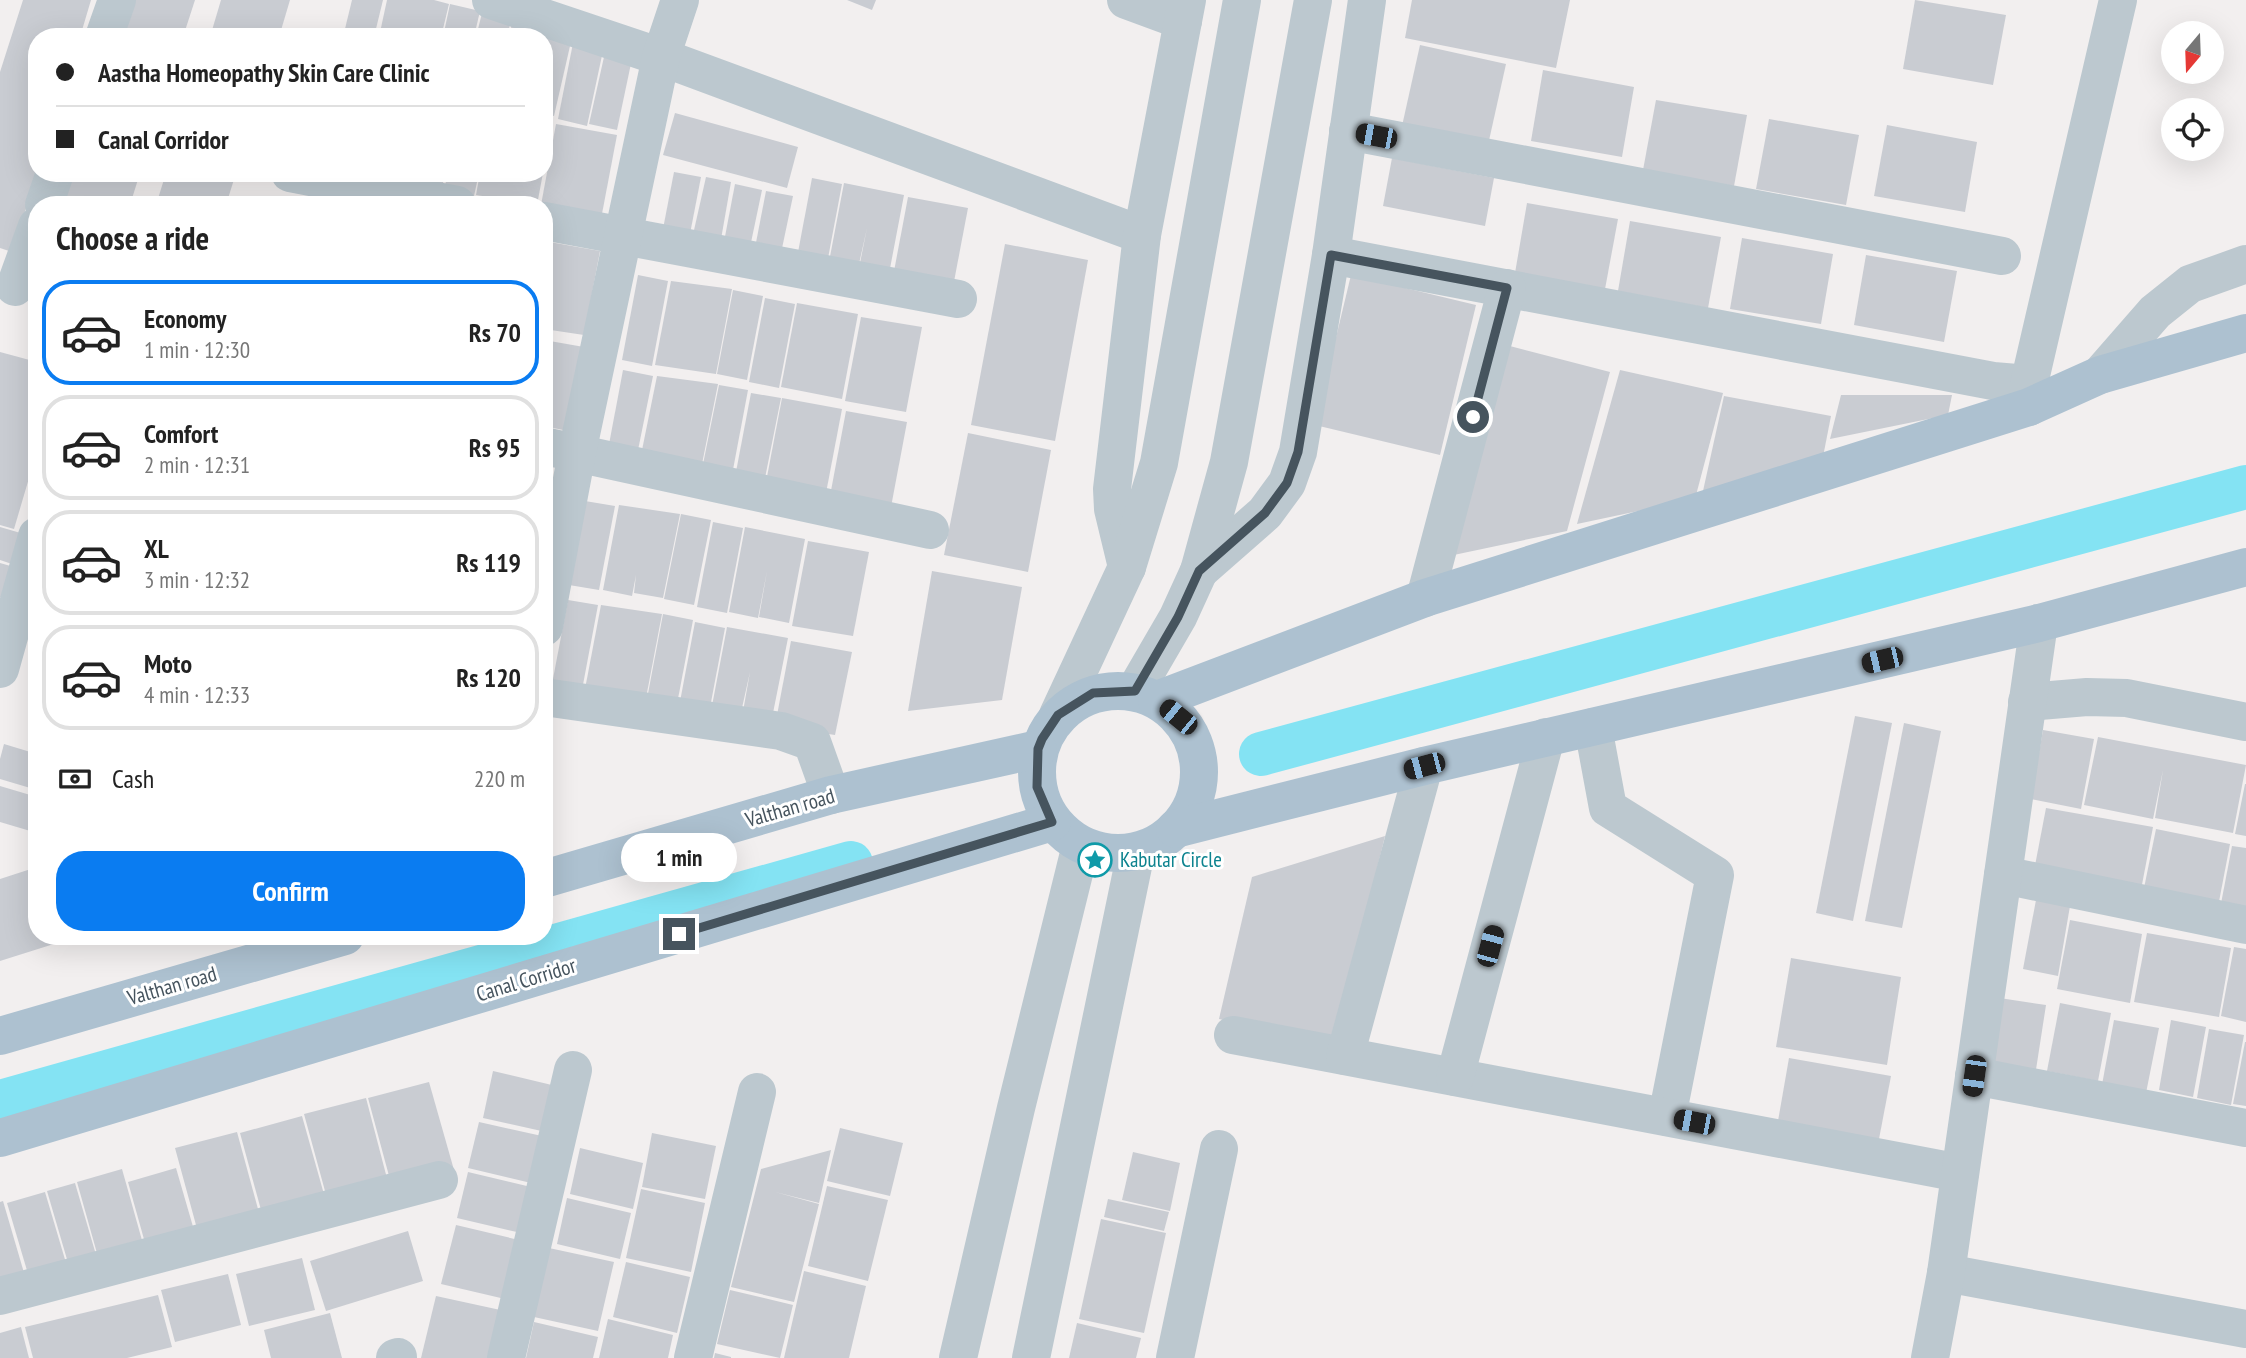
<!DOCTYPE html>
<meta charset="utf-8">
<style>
body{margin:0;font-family:"PT Sans Narrow",sans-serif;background:#f2f2f2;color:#222;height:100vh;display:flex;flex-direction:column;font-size:26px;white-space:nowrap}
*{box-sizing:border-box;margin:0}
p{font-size:23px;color:#767676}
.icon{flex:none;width:38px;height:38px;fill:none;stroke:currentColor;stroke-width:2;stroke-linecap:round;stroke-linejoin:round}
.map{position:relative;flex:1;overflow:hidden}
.panel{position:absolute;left:28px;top:196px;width:525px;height:749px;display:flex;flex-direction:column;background:#fff;border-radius:28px;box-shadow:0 7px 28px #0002}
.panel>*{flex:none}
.top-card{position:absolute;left:28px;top:28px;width:525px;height:154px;border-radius:28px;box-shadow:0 7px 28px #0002;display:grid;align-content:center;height:154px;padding:0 28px;background:#fff}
.needle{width:46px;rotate:199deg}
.buttons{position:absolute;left:2161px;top:21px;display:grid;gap:14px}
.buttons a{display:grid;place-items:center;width:63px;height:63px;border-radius:50%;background:#fff;box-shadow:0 7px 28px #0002;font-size:35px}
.end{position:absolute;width:32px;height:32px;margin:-16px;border:9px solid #46545e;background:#fff;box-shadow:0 0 0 4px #fff}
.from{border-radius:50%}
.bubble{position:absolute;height:49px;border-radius:24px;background:#fff;box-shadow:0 7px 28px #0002;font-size:23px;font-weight:700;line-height:49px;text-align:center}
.car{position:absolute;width:21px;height:42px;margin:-21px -10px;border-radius:9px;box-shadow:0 0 5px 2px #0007;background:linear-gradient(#222 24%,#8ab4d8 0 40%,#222 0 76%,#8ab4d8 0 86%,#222 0)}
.top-card b{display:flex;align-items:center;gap:24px;height:66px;font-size:26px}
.top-card b+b{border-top:2px solid #e0e0e0}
.top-card i{width:18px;height:18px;background:#222}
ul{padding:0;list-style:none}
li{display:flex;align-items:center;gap:21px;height:105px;margin:0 14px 10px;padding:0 14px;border:4px solid #e0e0e0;border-radius:28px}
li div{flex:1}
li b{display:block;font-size:26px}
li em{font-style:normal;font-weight:700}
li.current{border-color:#0a7cf1}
li>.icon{width:63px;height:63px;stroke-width:1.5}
h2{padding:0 28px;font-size:32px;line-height:84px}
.pay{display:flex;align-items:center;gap:18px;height:77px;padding:0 28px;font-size:26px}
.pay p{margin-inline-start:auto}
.button{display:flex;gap:14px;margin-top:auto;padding:14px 28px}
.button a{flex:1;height:80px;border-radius:28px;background:#0a7cf1;color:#fff;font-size:28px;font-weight:700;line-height:80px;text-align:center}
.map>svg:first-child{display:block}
</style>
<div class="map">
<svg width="2246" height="1358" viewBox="0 0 2246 1358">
<rect width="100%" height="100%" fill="#f2efef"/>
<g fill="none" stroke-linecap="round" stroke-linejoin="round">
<g stroke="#84e3f3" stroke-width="44">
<polyline points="1261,754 2246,487"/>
<polyline points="0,1102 851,863"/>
</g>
</g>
<g fill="#c9ccd2">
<polygon points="23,0 91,0 80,37 37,37 37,174 12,252 0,248 0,72"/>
<polygon points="126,0 195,0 183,37 114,37"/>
<polygon points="221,0 290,0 279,37 210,37"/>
<polygon points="352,0 383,0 374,37 343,37"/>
<polygon points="387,0 434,0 449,4 441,37 379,37"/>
<polygon points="847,0 876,0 872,10"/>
<polygon points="1412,0 1570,0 1556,68 1405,38"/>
<polygon points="1915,0 2006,15 1993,85 1903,69"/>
<polygon points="450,4 480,11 474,37 443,37"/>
<polygon points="482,13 511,20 507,37 476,37"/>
<polygon points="513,19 543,26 540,37 509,37"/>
<polygon points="573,33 554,116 544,114 544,37"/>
<polygon points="574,38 604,46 587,126 558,119"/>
<polygon points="1420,45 1506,64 1488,145 1402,126"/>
<polygon points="606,48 633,54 617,130 589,124"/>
<polygon points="1543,70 1634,87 1622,157 1531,141"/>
<polygon points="1656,100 1747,115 1734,186 1643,170"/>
<polygon points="675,113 798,147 787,188 663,155"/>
<polygon points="1769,119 1859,135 1846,205 1756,189"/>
<polygon points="544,120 553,122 546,159 544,159"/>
<polygon points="556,124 617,135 601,219 541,205"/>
<polygon points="1887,125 1977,142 1965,212 1874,196"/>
<polygon points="1392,158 1494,178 1485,226 1383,206"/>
<polygon points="674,172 701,177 689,239 662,234"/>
<polygon points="71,173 140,173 130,205 62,205"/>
<polygon points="166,173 236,173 226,205 156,205"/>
<polygon points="414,173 445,173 442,188 412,182"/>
<polygon points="448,173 479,173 474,196 444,190"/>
<polygon points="480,173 543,173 537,205 476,195"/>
<polygon points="706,177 731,182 720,245 692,239"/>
<polygon points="812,178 842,184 826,269 796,263"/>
<polygon points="844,183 904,195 888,279 858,273 867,228 857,273 828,267"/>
<polygon points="735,184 762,190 749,252 723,247"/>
<polygon points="766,191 793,196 780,258 754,253"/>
<polygon points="908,197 968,208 952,292 892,282"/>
<polygon points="316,199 338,203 338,205 315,205"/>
<polygon points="1527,203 1618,219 1605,289 1515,273"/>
<polygon points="1630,221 1721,237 1708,308 1618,291"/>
<polygon points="1742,238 1833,254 1821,324 1730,309"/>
<polygon points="544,241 600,251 584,335 544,329"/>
<polygon points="1005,244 1088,260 1055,441 971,425"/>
<polygon points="1866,255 1957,271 1944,342 1854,325"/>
<polygon points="638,275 668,281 652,366 622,360"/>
<polygon points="1351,275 1476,305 1440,455 1315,425"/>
<polygon points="671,281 732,289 716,374 655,365"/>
<polygon points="733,290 763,296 747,380 717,374"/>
<polygon points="765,298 795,304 779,388 749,382"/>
<polygon points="797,303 858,314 842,399 781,387"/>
<polygon points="861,317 922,327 906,412 845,401"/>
<polygon points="544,340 584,347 568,431 544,426 544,393 551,357 544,380"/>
<polygon points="1506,345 1610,372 1567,531 1449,556"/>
<polygon points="0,352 37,362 37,451 14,529 0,525"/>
<polygon points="623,370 653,376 636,460 607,455"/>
<polygon points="1620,370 1723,393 1695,499 1577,524"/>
<polygon points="657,376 718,384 701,469 640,460"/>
<polygon points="719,385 748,390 732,475 702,469"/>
<polygon points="751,393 781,398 764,483 735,477"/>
<polygon points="1841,395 1952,395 1948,415 1830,439"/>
<polygon points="1724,396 1831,416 1821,467 1703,491"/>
<polygon points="782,398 842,409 826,493 766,482"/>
<polygon points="846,411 907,422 891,507 830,496"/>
<polygon points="968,433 1051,450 1028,572 944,555"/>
<polygon points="544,485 556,487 544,541"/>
<polygon points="585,501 615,506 599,590 569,585"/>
<polygon points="619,505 680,514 663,598 634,593 636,575 632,596 603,590"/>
<polygon points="681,514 711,520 694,605 664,599"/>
<polygon points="713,522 743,528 727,613 697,607"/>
<polygon points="0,527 24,534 15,565 0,560"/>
<polygon points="745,527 805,539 789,623 759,617 767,571 758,618 729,612"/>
<polygon points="808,541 869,552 853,636 792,626"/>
<polygon points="0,563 14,567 5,598 0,597"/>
<polygon points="932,571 1022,587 1002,700 908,711"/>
<polygon points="568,600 598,605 582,690 552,684"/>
<polygon points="601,605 662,614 646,698 585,689"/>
<polygon points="663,614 693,620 677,704 647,699"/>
<polygon points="695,622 725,628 709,713 679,707"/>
<polygon points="727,627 788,638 771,723 742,717 750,672 740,717 711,711"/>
<polygon points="791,641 852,652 835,735 775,726"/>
<polygon points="1855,716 1892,723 1853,921 1816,913"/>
<polygon points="1904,723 1941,731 1902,928 1865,921"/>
<polygon points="2043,730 2094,739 2081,809 2031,799"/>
<polygon points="2098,737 2246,765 2233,833 2155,818 2163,770 2153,819 2084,805"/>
<polygon points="4,744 37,754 37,790 0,779 0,759"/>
<polygon points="2245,784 2246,784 2246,836 2235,834"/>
<polygon points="0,786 37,797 37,833 0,822"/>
<polygon points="2046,808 2153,827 2140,895 2033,876"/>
<polygon points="2156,829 2230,844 2217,912 2142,898"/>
<polygon points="1385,836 1334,1043 1219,1019 1252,877"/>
<polygon points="2232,846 2246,848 2246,920 2219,914"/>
<polygon points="37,867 37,936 76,937 0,961 0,879"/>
<polygon points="2036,900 2070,906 2058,976 2023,969"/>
<polygon points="2070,920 2142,934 2130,1003 2057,989"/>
<polygon points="2147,933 2231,948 2219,1017 2134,1002"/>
<polygon points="2234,947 2246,949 2246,1022 2221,1016"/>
<polygon points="1791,958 1901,977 1887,1065 1776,1047"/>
<polygon points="1993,997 2046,1005 2035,1076 1982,1068"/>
<polygon points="2060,1003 2111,1013 2098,1081 2047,1071"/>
<polygon points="2114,1020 2159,1028 2145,1098 2101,1090"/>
<polygon points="2171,1020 2206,1027 2193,1097 2159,1090"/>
<polygon points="2209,1029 2244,1035 2231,1105 2197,1098"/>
<polygon points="2245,1042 2246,1042 2246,1106 2233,1104"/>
<polygon points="1789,1058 1891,1076 1879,1139 1778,1121"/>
<polygon points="493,1071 556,1086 546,1132 483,1118"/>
<polygon points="429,1082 454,1170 392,1187 368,1098"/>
<polygon points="366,1098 389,1186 328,1202 304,1114"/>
<polygon points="302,1116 327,1205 264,1221 240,1133"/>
<polygon points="479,1122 542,1136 531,1183 468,1168"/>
<polygon points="840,1128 903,1143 890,1196 827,1181"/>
<polygon points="237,1132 261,1220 199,1236 175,1148"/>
<polygon points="652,1133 716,1146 705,1199 642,1187"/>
<polygon points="580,1148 643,1163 633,1209 570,1194"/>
<polygon points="831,1150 819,1203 775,1192 819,1204 794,1302 731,1287 761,1169"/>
<polygon points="1133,1152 1180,1163 1170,1211 1122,1200"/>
<polygon points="176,1168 196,1237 147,1250 128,1182"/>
<polygon points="122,1169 145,1251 100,1264 77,1182"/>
<polygon points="468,1172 531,1187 521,1233 457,1218"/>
<polygon points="75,1183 99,1265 71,1273 47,1191"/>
<polygon points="827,1186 888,1200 868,1281 808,1266"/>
<polygon points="641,1189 705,1203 691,1272 626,1258"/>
<polygon points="45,1192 69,1273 31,1284 7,1203"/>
<polygon points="567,1198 631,1213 620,1259 557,1244"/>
<polygon points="1108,1199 1169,1212 1164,1231 1104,1217"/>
<polygon points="3,1201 27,1283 0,1291 0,1202"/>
<polygon points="1101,1219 1166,1233 1144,1333 1079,1319"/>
<polygon points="456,1225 519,1240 505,1299 441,1284"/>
<polygon points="408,1231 423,1281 326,1311 310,1261"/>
<polygon points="549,1248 614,1262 598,1331 534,1317"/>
<polygon points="302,1258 315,1310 249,1326 236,1274"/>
<polygon points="626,1262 690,1277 677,1333 613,1317"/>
<polygon points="804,1271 866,1286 849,1358 784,1358"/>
<polygon points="228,1274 241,1325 175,1342 161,1290"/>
<polygon points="730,1290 793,1305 780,1358 717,1344"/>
<polygon points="158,1295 172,1347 127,1358 33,1358 25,1327"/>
<polygon points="436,1296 505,1311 494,1358 421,1358"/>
<polygon points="330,1313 342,1358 271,1358 264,1330"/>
<polygon points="608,1319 673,1335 668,1358 599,1358"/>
<polygon points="534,1322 598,1337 593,1358 526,1358"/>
<polygon points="1077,1323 1141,1338 1136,1358 1069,1358"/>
<polygon points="21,1327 29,1358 0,1358 0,1333"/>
<polygon points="715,1353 731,1357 731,1358 714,1358"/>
</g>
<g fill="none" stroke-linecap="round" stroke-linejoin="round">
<g stroke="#bcc8cf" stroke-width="38">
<polyline points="491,0 661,57 1142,235"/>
<polyline points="1126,0 1183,21"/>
<polyline points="104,37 117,0"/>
<polyline points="1348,131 2002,256"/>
<polyline points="290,173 457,205"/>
<polyline points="44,205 55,173"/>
<polyline points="544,221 958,299"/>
<polyline points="1331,255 1993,381 2029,384"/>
<polyline points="15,287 37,226"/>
<polyline points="2100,375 2155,312 2190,284 2246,264"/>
<polyline points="2029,407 2029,384 2118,0"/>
<polyline points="544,446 930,530"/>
<polyline points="1127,567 1113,509 1112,489 1142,235 1187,0"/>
<polyline points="1199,571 1265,513 1287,483 1298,452 1331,255 1367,0"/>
<polyline points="1425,598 1507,288"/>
<polyline points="544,627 577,453 661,57 680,0"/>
<polyline points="0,669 37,536"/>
<polyline points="1135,691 1178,617 1199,571 1229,462 1313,0"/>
<polyline points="544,697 781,731 812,742 831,795"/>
<polyline points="2027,702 2087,697 2127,698 2246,722"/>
<polyline points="1058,715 1127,567 1159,463 1242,0"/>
<polyline points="1593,727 1608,808 1715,875 1667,1117"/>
<polyline points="2003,875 2246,925"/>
<polyline points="1233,1035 1960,1173"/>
<polyline points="1345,1056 1424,766"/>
<polyline points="1974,1076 2246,1128"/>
<polyline points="1455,1077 1546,737"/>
<polyline points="1946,1273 2246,1329"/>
<polyline points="0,1296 439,1180"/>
<polyline points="395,1358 398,1357"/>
<polyline points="506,1358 573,1070"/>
<polyline points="693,1358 757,1092"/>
<polyline points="958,1358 1016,1108 1081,845"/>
<polyline points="1031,1358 1136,852"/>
<polyline points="1175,1358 1219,1149"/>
<polyline points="1930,1358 1946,1273 2039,623"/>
</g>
<g stroke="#adc1d0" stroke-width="38">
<circle cx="1118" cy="772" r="81"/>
<polyline points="1157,700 1425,598 2029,407 2100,375 2246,333"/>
<polyline points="1175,829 1424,766 2039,623 2246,567"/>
<polyline points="544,879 831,795 1038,749"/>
<polyline points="0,1036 345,936"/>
<polyline points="0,1138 1052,822"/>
</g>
</g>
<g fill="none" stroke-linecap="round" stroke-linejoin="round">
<polyline stroke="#46545e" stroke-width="9" points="679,934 1052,822 1037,787 1038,749 1042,739 1058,715 1093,693 1135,691 1178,617 1199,571 1265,513 1287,483 1298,452 1331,255 1507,288 1473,417"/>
</g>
<defs>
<symbol id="sight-ring" viewBox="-11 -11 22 22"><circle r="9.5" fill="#fff" stroke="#0f9aa8" stroke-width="1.5"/><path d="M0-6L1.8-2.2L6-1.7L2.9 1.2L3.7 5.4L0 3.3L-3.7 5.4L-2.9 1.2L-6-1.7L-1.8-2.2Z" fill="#0f9aa8"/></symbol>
</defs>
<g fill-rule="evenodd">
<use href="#sight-ring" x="1076" y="841" width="38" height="38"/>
</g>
<g text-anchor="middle" stroke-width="6" stroke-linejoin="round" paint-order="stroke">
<g font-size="21" fill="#46545e" stroke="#fff">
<text transform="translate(790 808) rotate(-16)" y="7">Valthan road</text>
<text transform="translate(526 980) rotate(-17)" y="7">Canal Corridor</text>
<text transform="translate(172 986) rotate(-16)" y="7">Valthan road</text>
</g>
<g font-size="21" fill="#0d838f" stroke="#fff" text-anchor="start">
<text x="1120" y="867">Kabutar Circle</text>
</g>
</g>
</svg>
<div class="buttons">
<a><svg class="needle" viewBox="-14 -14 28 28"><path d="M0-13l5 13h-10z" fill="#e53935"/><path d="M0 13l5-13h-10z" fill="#767676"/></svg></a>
<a><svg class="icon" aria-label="locate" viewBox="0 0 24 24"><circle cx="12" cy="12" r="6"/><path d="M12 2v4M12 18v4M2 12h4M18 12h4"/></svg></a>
</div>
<i class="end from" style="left:1473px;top:417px"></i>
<i class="end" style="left:679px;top:934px"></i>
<div class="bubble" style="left:621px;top:833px;width:116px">1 min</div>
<i class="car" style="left:1376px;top:136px;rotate:281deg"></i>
<i class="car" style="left:1882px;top:660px;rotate:257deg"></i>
<i class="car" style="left:1178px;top:717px;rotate:309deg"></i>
<i class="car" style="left:1424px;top:766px;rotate:255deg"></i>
<i class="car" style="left:1490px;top:946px;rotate:15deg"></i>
<i class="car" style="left:1974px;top:1076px;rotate:188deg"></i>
<i class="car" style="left:1694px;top:1122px;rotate:281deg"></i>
<div class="top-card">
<b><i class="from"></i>Aastha Homeopathy Skin Care Clinic</b>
<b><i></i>Canal Corridor</b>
</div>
<section class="panel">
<h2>Choose a ride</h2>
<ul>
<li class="current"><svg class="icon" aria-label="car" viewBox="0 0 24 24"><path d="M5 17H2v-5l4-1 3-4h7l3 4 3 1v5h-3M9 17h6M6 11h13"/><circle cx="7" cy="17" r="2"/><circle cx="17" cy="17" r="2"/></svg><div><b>Economy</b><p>1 min · 12:30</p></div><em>Rs 70</em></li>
<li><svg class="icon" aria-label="car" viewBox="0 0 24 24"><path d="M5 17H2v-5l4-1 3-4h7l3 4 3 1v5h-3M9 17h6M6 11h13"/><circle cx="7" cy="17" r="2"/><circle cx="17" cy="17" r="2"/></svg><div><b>Comfort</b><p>2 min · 12:31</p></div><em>Rs 95</em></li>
<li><svg class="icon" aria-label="car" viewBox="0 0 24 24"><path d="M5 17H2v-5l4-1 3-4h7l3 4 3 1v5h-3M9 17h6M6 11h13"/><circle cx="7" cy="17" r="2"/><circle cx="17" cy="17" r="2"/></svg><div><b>XL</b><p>3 min · 12:32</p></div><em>Rs 119</em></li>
<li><svg class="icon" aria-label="car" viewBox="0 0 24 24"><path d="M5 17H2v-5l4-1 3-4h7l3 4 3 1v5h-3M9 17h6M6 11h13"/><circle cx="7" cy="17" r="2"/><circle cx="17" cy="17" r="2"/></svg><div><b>Moto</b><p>4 min · 12:33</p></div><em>Rs 120</em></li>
</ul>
<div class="pay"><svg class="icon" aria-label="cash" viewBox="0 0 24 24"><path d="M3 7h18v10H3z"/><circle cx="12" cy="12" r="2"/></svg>Cash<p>220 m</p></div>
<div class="button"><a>Confirm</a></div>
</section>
</div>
